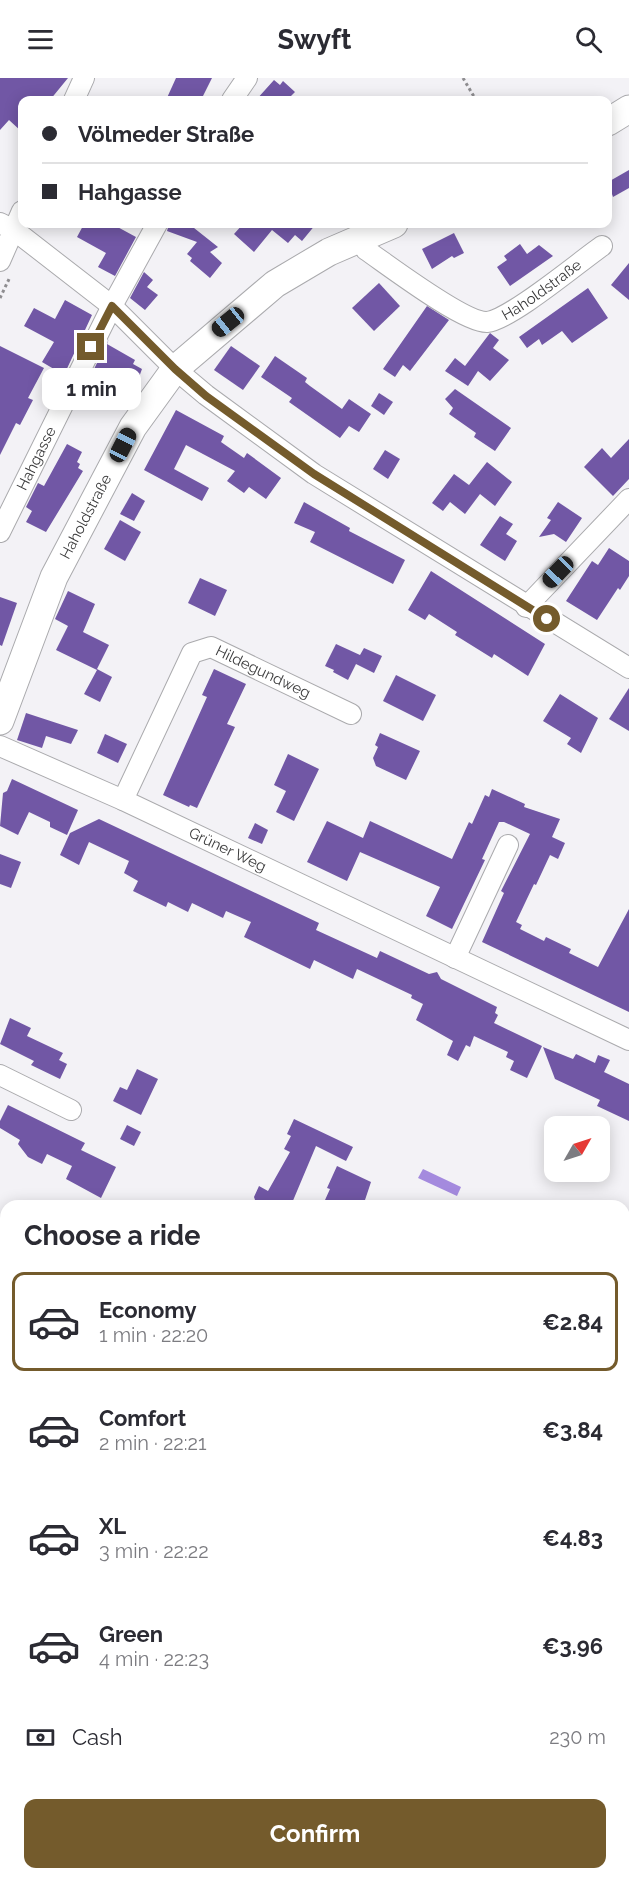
<!DOCTYPE html>
<meta charset="utf-8">
<style>
body{margin:0;font-family:Raleway,sans-serif;background:#f2f2f3;color:#2b2b33;height:100vh;display:flex;flex-direction:column;font-size:22px;white-space:nowrap}
*{box-sizing:border-box;margin:0}
p{font-size:20px;color:#7c7c81}
.icon{flex:none;width:33px;height:33px;fill:none;stroke:currentColor;stroke-width:2;stroke-linecap:round;stroke-linejoin:round}
.map{position:relative;flex:1;overflow:hidden}
.panel{position:absolute;left:0px;top:1122px;width:630px;height:680px;display:flex;flex-direction:column;background:#fff;border-radius:18px 18px 0 0;box-shadow:0 3px 15px #0003}
.panel>*{flex:none}
.top-card{position:absolute;left:18px;top:18px;width:594px;height:132px;border-radius:12px;box-shadow:0 3px 15px #0003;display:grid;align-content:center;height:132px;padding:0 24px;background:#fff}
.needle{width:39px;rotate:51deg}
.fabs{position:absolute;left:544px;top:1038px;display:grid;gap:12px}
.fabs a{display:grid;place-items:center;width:66px;height:66px;border-radius:12px;background:#fff;box-shadow:0 3px 15px #0003;font-size:30px}
.end{position:absolute;width:27px;height:27px;margin:-14px;border:8px solid #745b2c;background:#fff;box-shadow:0 0 0 3px #fff}
.from{border-radius:50%}
.bubble{position:absolute;height:42px;border-radius:12px;background:#fff;box-shadow:0 3px 15px #0003;font-size:20px;font-weight:700;line-height:42px;text-align:center}
.car{position:absolute;width:18px;height:36px;margin:-18px -9px;border-radius:8px;box-shadow:0 0 4px 2px #0007;background:linear-gradient(#222 24%,#8ab4d8 0 40%,#222 0 76%,#8ab4d8 0 86%,#222 0)}
.top-card b{display:flex;align-items:center;gap:21px;height:57px;font-size:22px}
.top-card b+b{border-top:2px solid #e1e1e2}
.top-card i{width:15px;height:15px;background:#2b2b33}
ul{padding:0;list-style:none}
li{display:flex;align-items:center;gap:18px;height:99px;margin:0 12px 9px;padding:0 12px;border:3px solid transparent;border-radius:12px}
li div{flex:1}
li b{display:block;font-size:22px}
li em{font-style:normal;font-weight:700}
li.selected{border-color:#745b2c}
li>.icon{width:54px;height:54px;stroke-width:1.5}
h2{padding:0 24px;font-size:27px;line-height:72px}
.pay{display:flex;align-items:center;gap:15px;height:66px;padding:0 24px;font-size:22px}
.pay p{margin-inline-start:auto}
.cta{display:flex;gap:12px;margin-top:auto;padding:12px 24px}
.cta a{flex:1;height:69px;border-radius:12px;background:#745b2c;color:#fff;font-size:24px;font-weight:700;line-height:69px;text-align:center}
header{display:flex;justify-content:space-between;align-items:center;height:78px;padding:0 24px;background:#fff;font-size:27px;font-weight:700}
.map>svg:first-child{display:block}
</style>
<header><svg class="icon" aria-label="menu" viewBox="0 0 24 24"><path d="M4 6h16M4 12h16M4 18h16"/></svg>Swyft<svg class="icon" aria-label="search" viewBox="0 0 24 24"><circle cx="10" cy="10" r="6"/><path d="M15 15l6 6"/></svg></header>
<div class="map">
<svg width="629" height="1801" viewBox="0 0 629 1801">
<defs>
<pattern id="grass-tufts" width="24" height="20" patternUnits="userSpaceOnUse" patternTransform="scale(1.5)"><rect width="24" height="20" fill="#ebcc96"/><path d="M3 7l-1-3M5 7V3M7 7l1-3M15 17l-1-3M17 17v-4M19 17l1-3" fill="none" stroke="#cab082"/></pattern>
<pattern id="forest-crowns" width="20" height="18" patternUnits="userSpaceOnUse" patternTransform="scale(1.5)"><rect width="20" height="18" fill="#e5b459"/><path d="M2 6a3 3 0 1 1 6 0M12 15a3 3 0 1 1 6 0" fill="none" stroke="#bb934b"/></pattern>
<pattern id="park-dots" width="8" height="8" patternUnits="userSpaceOnUse" patternTransform="scale(1.5)"><rect width="8" height="8" fill="#ebcc96"/><path d="M2 2h.1M6 6h.1" fill="none" stroke="#cab082" stroke-width="1.8" stroke-linecap="round"/></pattern>
</defs>
<rect width="100%" height="100%" fill="#f3f2f6"/>
<polygon fill="url(#grass-tufts)" points="0,1542 6,1545 6,1590 0,1590"/>
<polygon fill="url(#forest-crowns)" points="624,1773 629,1778 629,1801 605,1801 599,1796 624,1796"/>
<polygon fill="url(#park-dots)" points="629,1370 629,1577 624,1577 624,1382"/>
<polygon fill="#a48ade" points="423,1091 461,1109 457,1118 418,1100"/>
<g fill="#7157a5">
<polygon points="0,0 68,0 50,22 22,22 22,54 9,42 0,52"/>
<polygon points="176,0 212,0 201,22 166,22"/>
<polygon points="274,2 280,7 283,3 295,14 287,22 256,22"/>
<polygon points="629,92 629,110 613,119 608,104"/>
<polygon points="84,146 112,146 136,159 115,198 98,189 106,175 77,159"/>
<polygon points="169,146 189,146 218,169 210,174 222,185 210,200 190,183 192,180 187,176 197,164 167,153"/>
<polygon points="243,146 278,146 284,148 281,146 316,146 302,163 295,157 288,165 272,152 254,174 234,156"/>
<polygon points="454,155 464,175 454,180 452,178 432,191 422,171"/>
<polygon points="520,166 527,176 539,167 553,178 510,208 497,189 507,182 504,178"/>
<polygon points="629,185 629,222 611,207"/>
<polygon points="144,194 153,202 147,209 158,217 145,232 130,220"/>
<polygon points="379,205 400,228 374,253 352,230"/>
<polygon points="588,210 608,240 572,265 562,253 542,267 539,261 527,270 519,259"/>
<polygon points="65,222 92,237 64,297 42,284 54,264 24,248 34,230 55,241"/>
<polygon points="427,228 449,242 410,293 403,287 395,299 383,291"/>
<polygon points="490,255 499,262 493,270 509,282 490,303 478,293 468,308 445,293 455,280 465,288"/>
<polygon points="109,261 107,266 135,282 133,286 142,291 135,310 130,311 126,318 123,317 119,324 86,307"/>
<polygon points="0,268 44,290 28,320 33,322 20,347 16,345 0,377"/>
<polygon points="231,268 260,288 243,312 214,292"/>
<polygon points="275,278 307,300 305,304 310,308 342,331 349,321 371,336 359,354 349,348 340,360 289,324 292,320 261,299"/>
<polygon points="455,311 511,350 495,373 474,359 476,355 449,336 453,330 445,321"/>
<polygon points="379,315 393,324 384,337 371,328"/>
<polygon points="176,332 224,358 221,364 244,380 247,375 281,400 266,421 249,409 244,415 227,403 235,393 186,367 174,391 209,410 202,423 144,392"/>
<polygon points="629,361 629,401 613,418 584,389 602,370 611,380"/>
<polygon points="67,366 82,374 77,384 80,386 78,390 83,393 46,454 26,444 32,433 26,429 38,405 44,408"/>
<polygon points="385,372 400,381 388,401 373,391"/>
<polygon points="487,384 512,404 495,428 480,416 465,436 450,424 443,433 432,425 454,396 469,407"/>
<polygon points="132,415 145,423 134,443 120,436"/>
<polygon points="304,424 350,450 349,453 405,482 393,506 310,464 315,454 294,445"/>
<polygon points="558,424 582,440 566,464 554,456 539,459 551,442 547,440"/>
<polygon points="500,438 513,446 506,456 517,463 505,483 480,467"/>
<polygon points="120,442 141,454 125,483 104,471"/>
<polygon points="609,470 629,483 629,498 620,512 618,510 597,542 566,523 592,483 598,487"/>
<polygon points="431,493 545,566 528,598 494,576 492,580 455,557 457,554 429,536 425,542 408,532"/>
<polygon points="200,500 227,512 215,538 188,525"/>
<polygon points="68,513 95,526 83,554 109,567 97,591 112,599 100,624 84,616 97,592 56,572 68,548 55,541"/>
<polygon points="0,519 17,525 2,568 0,567"/>
<polygon points="336,566 360,577 364,570 382,578 374,595 356,586 359,580 348,602 333,594 334,592 325,588"/>
<polygon points="214,591 246,606 227,646 235,649 197,730 190,727 189,729 163,717 207,619 202,617"/>
<polygon points="396,597 436,617 423,643 383,623"/>
<polygon points="629,610 629,653 609,641"/>
<polygon points="560,616 598,640 581,675 567,666 571,660 543,643"/>
<polygon points="26,635 78,652 71,666 46,658 42,670 17,662"/>
<polygon points="380,655 420,673 406,702 376,688 373,680 378,669 375,667"/>
<polygon points="105,656 127,666 118,685 97,675"/>
<polygon points="288,676 319,691 294,743 276,734 286,713 274,707"/>
<polygon points="12,701 78,732 67,757 50,749 50,744 29,734 18,757 0,748 3,715 7,713"/>
<polygon points="492,711 525,726 524,729 560,741 552,759 565,765 558,781 550,777 536,807 534,806 516,844 522,847 520,851 544,863 546,859 571,871 569,875 598,889 629,831 629,934 482,864 504,815 501,813 530,756 504,744 499,744 482,781 485,782 452,851 426,838 440,809 360,774 347,803 307,784 327,743 363,760 370,743 452,781 469,744 472,746 485,717 489,719"/>
<polygon points="99,741 319,845 316,852 377,880 380,873 429,896 437,894 441,901 497,929 495,935 498,937 494,945 542,968 527,1000 510,992 514,983 506,979 508,974 474,958 470,969 466,967 458,983 447,977 453,963 416,942 423,926 411,920 412,917 357,891 353,901 314,882 310,891 244,859 251,844 226,833 223,840 192,825 188,834 168,824 166,829 133,813 138,803 124,795 129,783 89,764 79,787 60,777 70,755"/>
<polygon points="255,745 268,752 262,766 248,760"/>
<polygon points="0,776 21,784 11,810 0,806"/>
<polygon points="10,940 31,950 27,958 63,975 59,982 67,986 60,1001 31,987 34,983 0,966"/>
<polygon points="543,969 573,981 576,976 595,985 598,977 610,982 604,994 629,1006 629,1043 597,1028 600,1022 555,1001"/>
<polygon points="137,991 158,1001 141,1037 113,1023 120,1009 127,1012"/>
<polygon points="8,1027 85,1065 81,1072 116,1089 101,1120 66,1101 72,1088 47,1076 42,1086 28,1079 18,1066 20,1062 0,1050 0,1043"/>
<polygon points="294,1041 353,1069 346,1083 316,1068 292,1125 298,1128 257,1128 254,1119 259,1108 268,1113 290,1074 284,1071 291,1058 287,1056"/>
<polygon points="127,1047 141,1054 134,1068 120,1061"/>
<polygon points="337,1088 371,1104 363,1128 337,1128 325,1122 330,1111 327,1110"/>
</g>
<g fill="none" stroke-linecap="round" stroke-linejoin="round">
<defs>
<g id="street">
<polyline points="74,22 84,0"/>
<polyline points="232,22 247,0"/>
<polyline points="0,145 14,152 112,228 175,291 206,317 314,396 629,590"/>
<path id="s1" d="M360 160 366 172C388 187 464 245 487 244 510 242 579 184 602 168"/>
<polyline points="0,183 22,133"/>
<path id="s2" d="M0 454 112 228 157 146"/>
<polyline points="526,529 629,421"/>
<path id="s3" d="M0 668 123 722 629 962"/>
<path id="s4" d="M123 722 192 575 211 569 351 636"/>
<polyline points="455,880 508,767"/>
<polyline points="0,997 71,1032"/>
<polyline points="0,1319 6,1322"/>
<polyline points="0,1651 6,1651"/>
<polyline points="0,1683 6,1671"/>
<polyline points="624,1728 629,1737"/>
<polyline points="443,1796 448,1801"/>
</g>
<g id="secondary">
<polyline points="608,44 629,31"/>
<path id="s5" d="M0 643 54 499 133 349 175 291 275 206 329 174 394 146"/>
<polyline points="0,1268 6,1270"/>
</g>
<g id="primary">
<polyline points="624,1584 629,1601"/>
<polyline points="0,1621 6,1621"/>
</g>
</defs>
<use href="#street" stroke="#aaaaad" stroke-width="22"/>
<use href="#secondary" stroke="#aaaaad" stroke-width="29"/>
<use href="#primary" stroke="#aaaaad" stroke-width="32"/>
<g stroke="#8e8d90" stroke-width="3" stroke-dasharray="3 3" stroke-linecap="butt">
<polyline points="463,0 476,22"/>
<polyline points="0,220 10,199"/>
<polyline points="624,1661 629,1653"/>
<polyline points="624,1764 629,1769"/>
</g>
<use href="#street" stroke="#fff" stroke-width="20"/>
<use href="#secondary" stroke="#fff" stroke-width="27"/>
<use href="#primary" stroke="#fff" stroke-width="30"/>
</g>
<g fill="none" stroke-linecap="round" stroke-linejoin="round">
<polyline stroke="#745b2c" stroke-width="8" points="91,269 112,228 175,291 206,318 314,396 547,541"/>
</g>
<g text-anchor="middle" stroke-width="6" stroke-linejoin="round" paint-order="stroke">
<g font-size="15" fill="#3a3a3b" stroke="#fff">
<text dy="5" stroke="none"><textPath href="#s1" startOffset="219">Haholdstraße</textPath></text>
<text dy="5" stroke="none"><textPath href="#s2" startOffset="82">Hahgasse</textPath></text>
<text dy="5" stroke="none"><textPath href="#s5" startOffset="222">Haholdstraße</textPath></text>
<text dy="5" stroke="none"><textPath href="#s4" startOffset="240">Hildegundweg</textPath></text>
<text dy="5" stroke="none"><textPath href="#s3" startOffset="250">Grüner Weg</textPath></text>
</g>
</g>
</svg>
<div class="fabs">
<a><svg class="needle" viewBox="-14 -14 28 28"><path d="M0-13l5 13h-10z" fill="#e53935"/><path d="M0 13l5-13h-10z" fill="#7c7c81"/></svg></a>
</div>
<i class="end from" style="left:547px;top:541px"></i>
<i class="end" style="left:91px;top:269px"></i>
<div class="bubble" style="left:42px;top:290px;width:99px">1 min</div>
<i class="car" style="left:228px;top:244px;rotate:231deg"></i>
<i class="car" style="left:123px;top:367px;rotate:27deg"></i>
<i class="car" style="left:558px;top:494px;rotate:224deg"></i>
<div class="top-card">
<b><i class="from"></i>Völmeder Straße</b>
<b><i></i>Hahgasse</b>
</div>
<section class="panel">
<h2>Choose a ride</h2>
<ul>
<li class="selected"><svg class="icon" aria-label="car" viewBox="0 0 24 24"><path d="M5 17H2v-5l4-1 3-4h7l3 4 3 1v5h-3M9 17h6M6 11h13"/><circle cx="7" cy="17" r="2"/><circle cx="17" cy="17" r="2"/></svg><div><b>Economy</b><p>1 min · 22:20</p></div><em>€2.84</em></li>
<li><svg class="icon" aria-label="car" viewBox="0 0 24 24"><path d="M5 17H2v-5l4-1 3-4h7l3 4 3 1v5h-3M9 17h6M6 11h13"/><circle cx="7" cy="17" r="2"/><circle cx="17" cy="17" r="2"/></svg><div><b>Comfort</b><p>2 min · 22:21</p></div><em>€3.84</em></li>
<li><svg class="icon" aria-label="car" viewBox="0 0 24 24"><path d="M5 17H2v-5l4-1 3-4h7l3 4 3 1v5h-3M9 17h6M6 11h13"/><circle cx="7" cy="17" r="2"/><circle cx="17" cy="17" r="2"/></svg><div><b>XL</b><p>3 min · 22:22</p></div><em>€4.83</em></li>
<li><svg class="icon" aria-label="car" viewBox="0 0 24 24"><path d="M5 17H2v-5l4-1 3-4h7l3 4 3 1v5h-3M9 17h6M6 11h13"/><circle cx="7" cy="17" r="2"/><circle cx="17" cy="17" r="2"/></svg><div><b>Green</b><p>4 min · 22:23</p></div><em>€3.96</em></li>
</ul>
<div class="pay"><svg class="icon" aria-label="cash" viewBox="0 0 24 24"><path d="M3 7h18v10H3z"/><circle cx="12" cy="12" r="2"/></svg>Cash<p>230 m</p></div>
<div class="cta"><a>Confirm</a></div>
</section>
</div>
